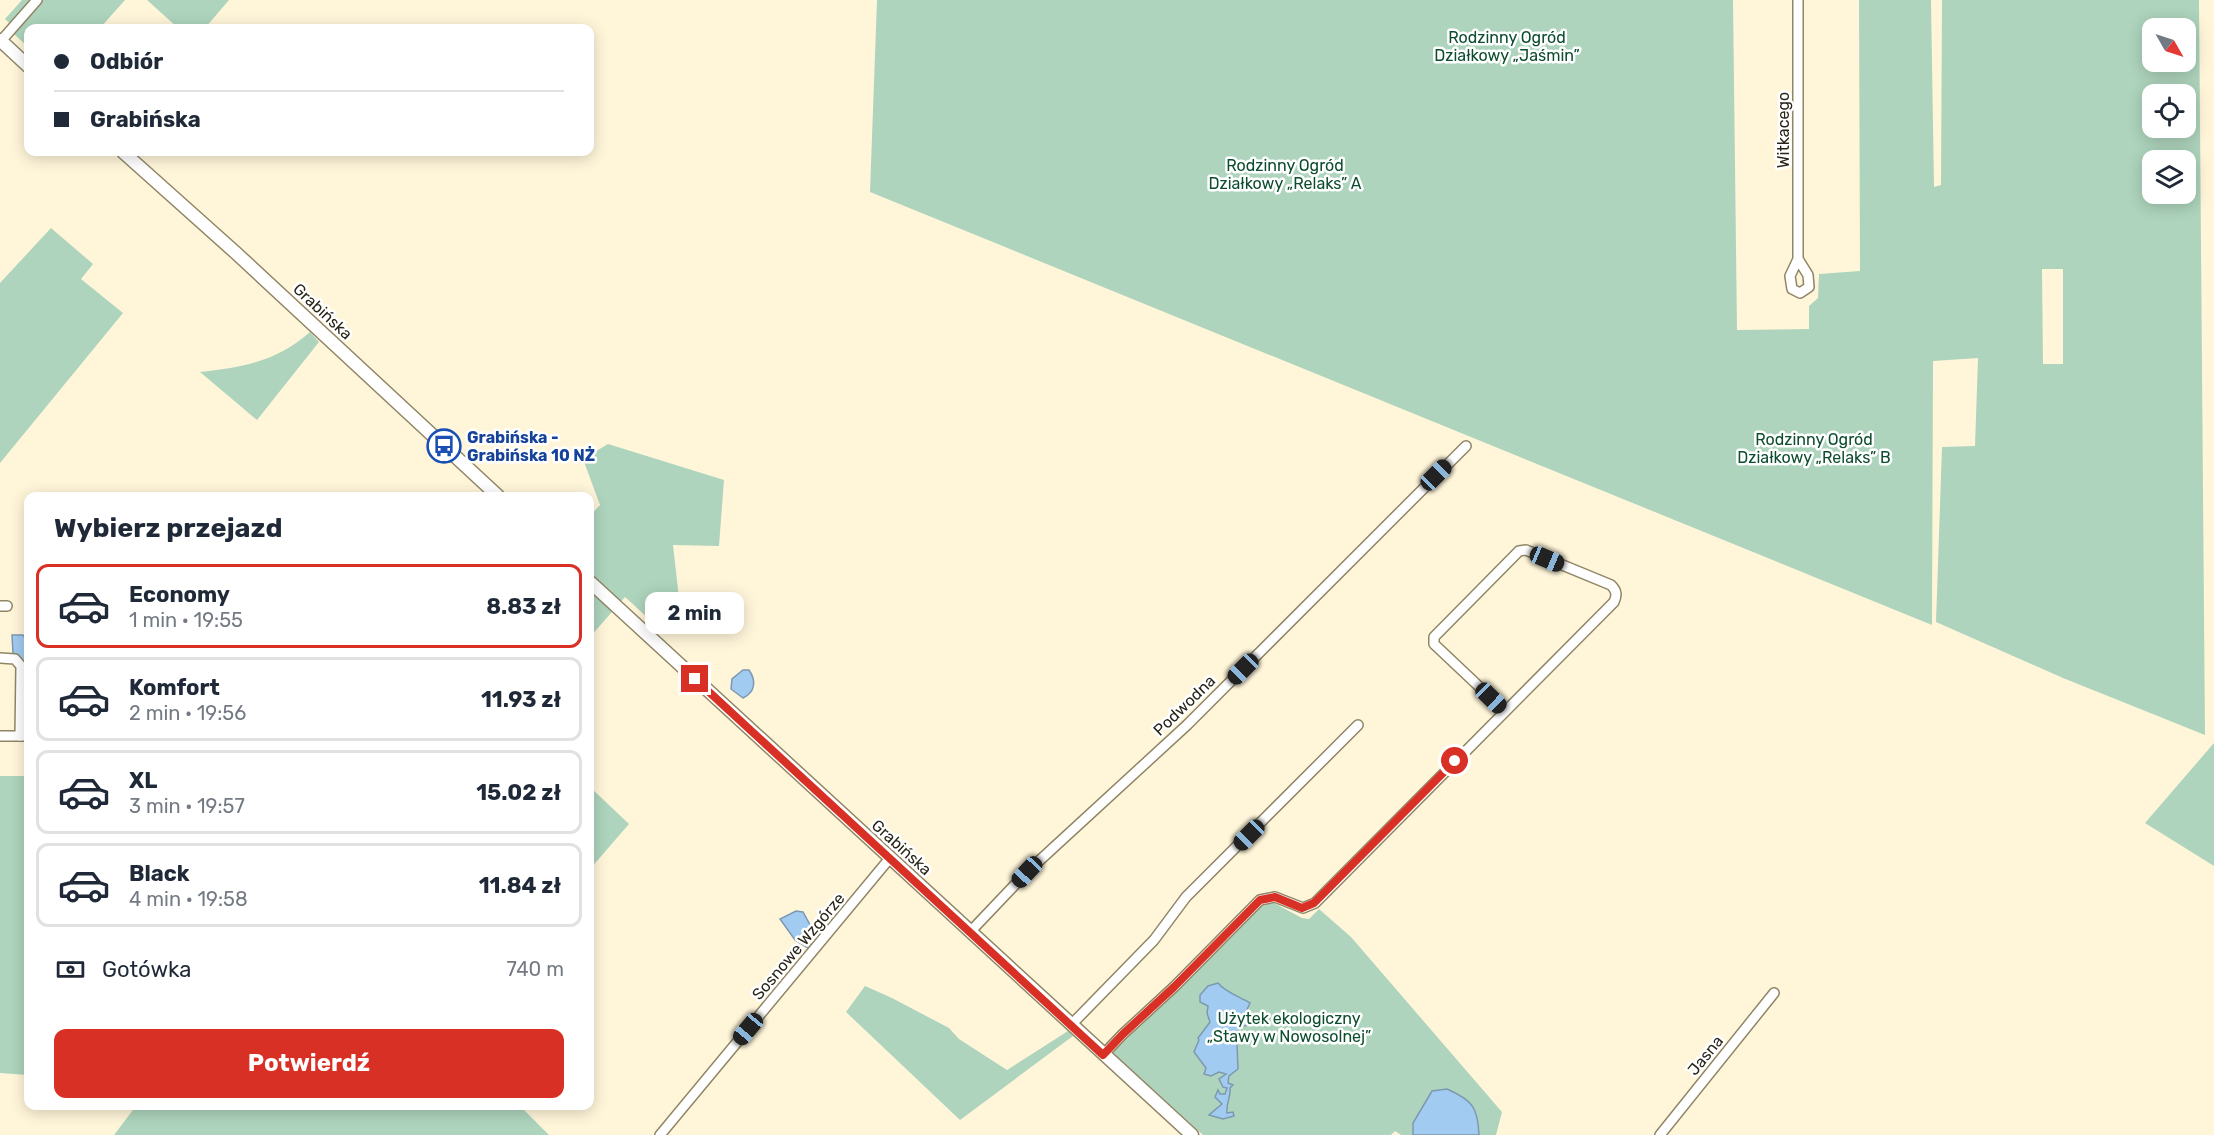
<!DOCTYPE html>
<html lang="pl">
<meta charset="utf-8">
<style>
body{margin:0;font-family:Rubik,sans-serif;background:#f2f2f3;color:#1f2937;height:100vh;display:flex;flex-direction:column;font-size:22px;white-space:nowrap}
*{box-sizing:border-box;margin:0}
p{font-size:20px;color:#747a83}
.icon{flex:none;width:33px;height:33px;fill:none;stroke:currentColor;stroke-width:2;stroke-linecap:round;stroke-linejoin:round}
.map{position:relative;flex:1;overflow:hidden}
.side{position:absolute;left:24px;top:492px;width:570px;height:618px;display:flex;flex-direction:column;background:#fff;border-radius:12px;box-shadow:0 3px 15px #0003}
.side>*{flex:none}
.hud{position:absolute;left:24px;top:24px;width:570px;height:132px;border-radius:12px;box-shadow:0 3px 15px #0003;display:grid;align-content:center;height:132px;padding:0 30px;background:#fff}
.needle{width:39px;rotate:129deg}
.buttons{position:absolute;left:2142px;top:18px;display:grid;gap:12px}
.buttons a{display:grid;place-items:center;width:54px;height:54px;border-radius:12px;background:#fff;box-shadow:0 3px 15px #0003;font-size:30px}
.end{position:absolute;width:27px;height:27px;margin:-14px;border:8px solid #d93025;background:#fff;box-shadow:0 0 0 3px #fff}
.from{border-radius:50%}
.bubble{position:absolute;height:42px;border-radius:12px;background:#fff;box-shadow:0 3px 15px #0003;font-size:20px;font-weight:700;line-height:42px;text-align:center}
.car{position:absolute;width:18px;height:36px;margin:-18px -9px;border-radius:8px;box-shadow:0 0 4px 2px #0007;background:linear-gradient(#222 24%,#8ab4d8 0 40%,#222 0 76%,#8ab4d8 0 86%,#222 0)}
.hud b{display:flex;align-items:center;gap:21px;height:57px;font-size:22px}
.hud b+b{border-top:2px solid #e0e1e3}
.hud i{width:15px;height:15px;background:#1f2937}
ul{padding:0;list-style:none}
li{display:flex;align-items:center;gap:18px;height:84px;margin:0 12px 9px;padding:0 18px;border:3px solid #e0e1e3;border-radius:12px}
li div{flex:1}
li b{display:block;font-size:22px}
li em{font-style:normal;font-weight:700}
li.selected{border-color:#d93025}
li>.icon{width:54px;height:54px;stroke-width:1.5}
h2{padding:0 30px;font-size:27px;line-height:72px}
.pay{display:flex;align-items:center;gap:15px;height:66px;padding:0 30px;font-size:22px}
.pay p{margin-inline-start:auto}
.button{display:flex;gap:12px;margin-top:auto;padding:12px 30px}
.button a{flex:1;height:69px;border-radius:12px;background:#d93025;color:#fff;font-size:24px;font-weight:700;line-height:69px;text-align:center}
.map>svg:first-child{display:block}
</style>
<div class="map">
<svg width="2214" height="1135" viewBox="0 0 2214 1135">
<rect width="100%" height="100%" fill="#fff6da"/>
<g fill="#aed4bd" fill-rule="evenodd">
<polygon points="22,0 125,0 100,28 28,28 28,47 14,34 17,30 5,19"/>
<polygon points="147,0 229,0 205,28 178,28"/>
<path d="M877 0H1733L1737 330 1809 329V306L1818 298 1819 274 1860 271 1859 0H1931L1934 187 1941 185 1942 0H2199L2205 735 2063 678 1936 622 1942 447 1975 446 1978 358 1933 361 1932 625 870 192ZM2152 28H2186V62H2152ZM2152 94H2186V128H2152ZM2152 160H2186V194H2152ZM2042 269H2063V364H2043Z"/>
<polygon points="51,228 93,264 81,279 123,313 0,463 0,283"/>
<path d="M310 332 319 342 257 420 200 372C241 368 278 361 310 332Z"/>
<polygon points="608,444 724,480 719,546 673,545 680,607 660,629 625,597 590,637 590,516 600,505 583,459"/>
<polygon points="2214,743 2214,866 2145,823"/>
<polygon points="0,776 28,776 28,1075 0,1073"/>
<polygon points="590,787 629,824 590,869"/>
<polygon points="1274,903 1302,918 1309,919 1319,909 1351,937 1502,1112 1496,1135 1401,1135 1395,1131 1391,1135 1203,1135 1113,1053 1258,907"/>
<polygon points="865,986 892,998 949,1028 959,1039 1007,1070 1068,1031 1073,1036 960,1120 846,1012"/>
<polygon points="136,1106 520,1106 549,1135 114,1135"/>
</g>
<g fill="#a1cbf1" stroke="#7d99b0" stroke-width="1.5">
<path d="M12 635H23L28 642V673C22 665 24 657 13 653Z"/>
<path d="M743 670H749C756 680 756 692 743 698L731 689 732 679Z"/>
<polygon points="796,911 803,912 814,932 804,939 811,945 808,948 795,940 780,919"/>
<path d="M1218 983C1225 992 1240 997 1250 1003L1244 1016 1249 1025 1239 1027 1237 1044 1238 1069 1229 1076 1228 1083 1233 1085 1230 1088C1231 1097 1226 1103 1227 1113L1233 1112 1234 1116 1223 1119 1209 1115 1222 1104 1215 1097 1218 1090 1220 1094H1225L1227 1088 1223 1087 1219 1079 1226 1074 1219 1072 1211 1076 1204 1074 1206 1068 1194 1052 1199 1040 1198 1038 1210 1022 1207 1013 1208 1006 1200 1002V995L1208 986Z"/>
<path d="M1447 1089C1472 1100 1478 1107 1479 1135H1413V1123L1432 1091Z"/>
</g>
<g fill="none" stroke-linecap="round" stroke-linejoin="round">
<defs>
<g id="minor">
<polyline points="1,41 37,0"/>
<polyline points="1798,259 1808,275 1809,287 1800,293 1792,289 1790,276 1798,259 1798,0"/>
<polyline points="0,606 7,606"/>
<polyline points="0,658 15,659 21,666 20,736"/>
<polyline points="0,736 28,736"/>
<polyline points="970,932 1027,872 1187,725 1466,446"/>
<polyline points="1071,1025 1154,940 1186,897 1358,725"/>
<path d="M1103 1055 1123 1034 1174 987 1260 900 1275 897 1303 908 1315 903 1614 602C1617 595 1617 591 1611 585L1526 550 1519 551 1434 637V644L1505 711"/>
<polyline points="660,1135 890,858"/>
<polyline points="1660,1135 1774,993"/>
</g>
<g id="tertiary">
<polyline points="0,40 28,66"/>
<polyline points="123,152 236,253 498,496"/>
<polyline points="590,582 1192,1135"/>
</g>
</defs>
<use href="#minor" stroke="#908666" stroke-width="12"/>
<use href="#tertiary" stroke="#908666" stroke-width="15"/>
<use href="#minor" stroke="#fff" stroke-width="9"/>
<use href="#tertiary" stroke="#fff" stroke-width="12"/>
</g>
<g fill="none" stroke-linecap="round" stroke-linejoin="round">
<polyline stroke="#d93025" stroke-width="8" points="695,679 1103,1055 1123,1034 1174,987 1260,900 1275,897 1302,908 1314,903 1455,761"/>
</g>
<defs>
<symbol id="bus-ring" viewBox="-11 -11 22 22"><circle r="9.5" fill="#fff" stroke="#1a4fb4" stroke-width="1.5"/><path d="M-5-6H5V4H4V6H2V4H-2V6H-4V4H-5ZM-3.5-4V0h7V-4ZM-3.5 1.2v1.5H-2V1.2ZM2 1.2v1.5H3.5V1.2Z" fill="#1a4fb4"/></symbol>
</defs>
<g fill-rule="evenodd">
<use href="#bus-ring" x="425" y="427" width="38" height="38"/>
</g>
<g text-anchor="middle" stroke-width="5" stroke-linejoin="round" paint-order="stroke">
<g font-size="16" fill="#0d4d2f" stroke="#fff">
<text x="1507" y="43">Rodzinny Ogród<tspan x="1507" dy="18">Działkowy „Jaśmin”</tspan></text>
<text x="1285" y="171">Rodzinny Ogród<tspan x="1285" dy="18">Działkowy „Relaks” A</tspan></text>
<text x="1814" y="445">Rodzinny Ogród<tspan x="1814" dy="18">Działkowy „Relaks” B</tspan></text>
<text x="1289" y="1024">Użytek ekologiczny<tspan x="1289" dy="18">„Stawy w Nowosolnej”</tspan></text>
</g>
<g font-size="16" fill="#292518" stroke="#fff">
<text transform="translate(1783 130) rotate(-90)" y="6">Witkacego</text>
<text transform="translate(323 311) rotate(43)" y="6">Grabińska</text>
<text transform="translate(1184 705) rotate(-44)" y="6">Podwodna</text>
<text transform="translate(902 847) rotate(42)" y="6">Grabińska</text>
<text transform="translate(798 946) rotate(-50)" y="6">Sosnowe Wzgórze</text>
<text transform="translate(1705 1055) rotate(-51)" y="6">Jasna</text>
</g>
<g font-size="16" font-weight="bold" fill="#164399" stroke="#fff" text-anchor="start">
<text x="467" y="443">Grabińska -<tspan x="467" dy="18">Grabińska 10 NŻ</tspan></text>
</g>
</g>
</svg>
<div class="buttons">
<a><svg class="needle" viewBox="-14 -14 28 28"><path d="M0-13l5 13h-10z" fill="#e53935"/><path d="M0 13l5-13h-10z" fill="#747a83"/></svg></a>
<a><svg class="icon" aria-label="locate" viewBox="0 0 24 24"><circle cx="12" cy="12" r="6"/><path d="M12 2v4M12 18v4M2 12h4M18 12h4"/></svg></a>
<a><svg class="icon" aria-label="layers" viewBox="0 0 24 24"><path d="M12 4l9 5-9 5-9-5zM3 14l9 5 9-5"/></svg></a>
</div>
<i class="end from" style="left:1455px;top:761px"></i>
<i class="end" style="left:695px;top:679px"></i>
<div class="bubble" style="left:645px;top:592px;width:99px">2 min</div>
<i class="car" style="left:1436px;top:475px;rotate:45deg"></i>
<i class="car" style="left:1547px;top:559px;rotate:113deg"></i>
<i class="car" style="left:1243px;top:669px;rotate:225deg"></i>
<i class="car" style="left:1491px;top:698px;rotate:134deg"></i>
<i class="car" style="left:1249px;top:835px;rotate:225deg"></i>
<i class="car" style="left:1027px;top:872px;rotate:223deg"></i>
<i class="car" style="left:748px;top:1029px;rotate:220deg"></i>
<div class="hud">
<b><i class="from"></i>Odbiór</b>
<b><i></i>Grabińska</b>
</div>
<section class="side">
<h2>Wybierz przejazd</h2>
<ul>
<li class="selected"><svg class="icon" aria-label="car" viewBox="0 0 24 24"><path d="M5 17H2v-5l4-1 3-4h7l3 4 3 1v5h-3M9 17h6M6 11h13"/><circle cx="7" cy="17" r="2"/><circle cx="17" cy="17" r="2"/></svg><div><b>Economy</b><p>1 min · 19:55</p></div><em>8.83 zł</em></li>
<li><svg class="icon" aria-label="car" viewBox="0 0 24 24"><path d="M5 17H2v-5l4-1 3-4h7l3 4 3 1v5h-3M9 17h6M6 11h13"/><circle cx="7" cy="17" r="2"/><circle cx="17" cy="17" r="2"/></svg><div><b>Komfort</b><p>2 min · 19:56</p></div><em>11.93 zł</em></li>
<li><svg class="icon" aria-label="car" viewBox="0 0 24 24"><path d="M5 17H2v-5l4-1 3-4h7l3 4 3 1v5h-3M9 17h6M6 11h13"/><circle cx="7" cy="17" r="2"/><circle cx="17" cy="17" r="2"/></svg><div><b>XL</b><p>3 min · 19:57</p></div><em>15.02 zł</em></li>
<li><svg class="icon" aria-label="car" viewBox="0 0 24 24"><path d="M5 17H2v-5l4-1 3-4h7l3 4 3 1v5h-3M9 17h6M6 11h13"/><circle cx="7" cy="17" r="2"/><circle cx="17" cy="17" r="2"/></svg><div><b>Black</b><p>4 min · 19:58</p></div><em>11.84 zł</em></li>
</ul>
<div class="pay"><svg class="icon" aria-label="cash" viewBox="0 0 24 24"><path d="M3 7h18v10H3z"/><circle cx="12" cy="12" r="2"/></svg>Gotówka<p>740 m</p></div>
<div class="button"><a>Potwierdź</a></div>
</section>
</div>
